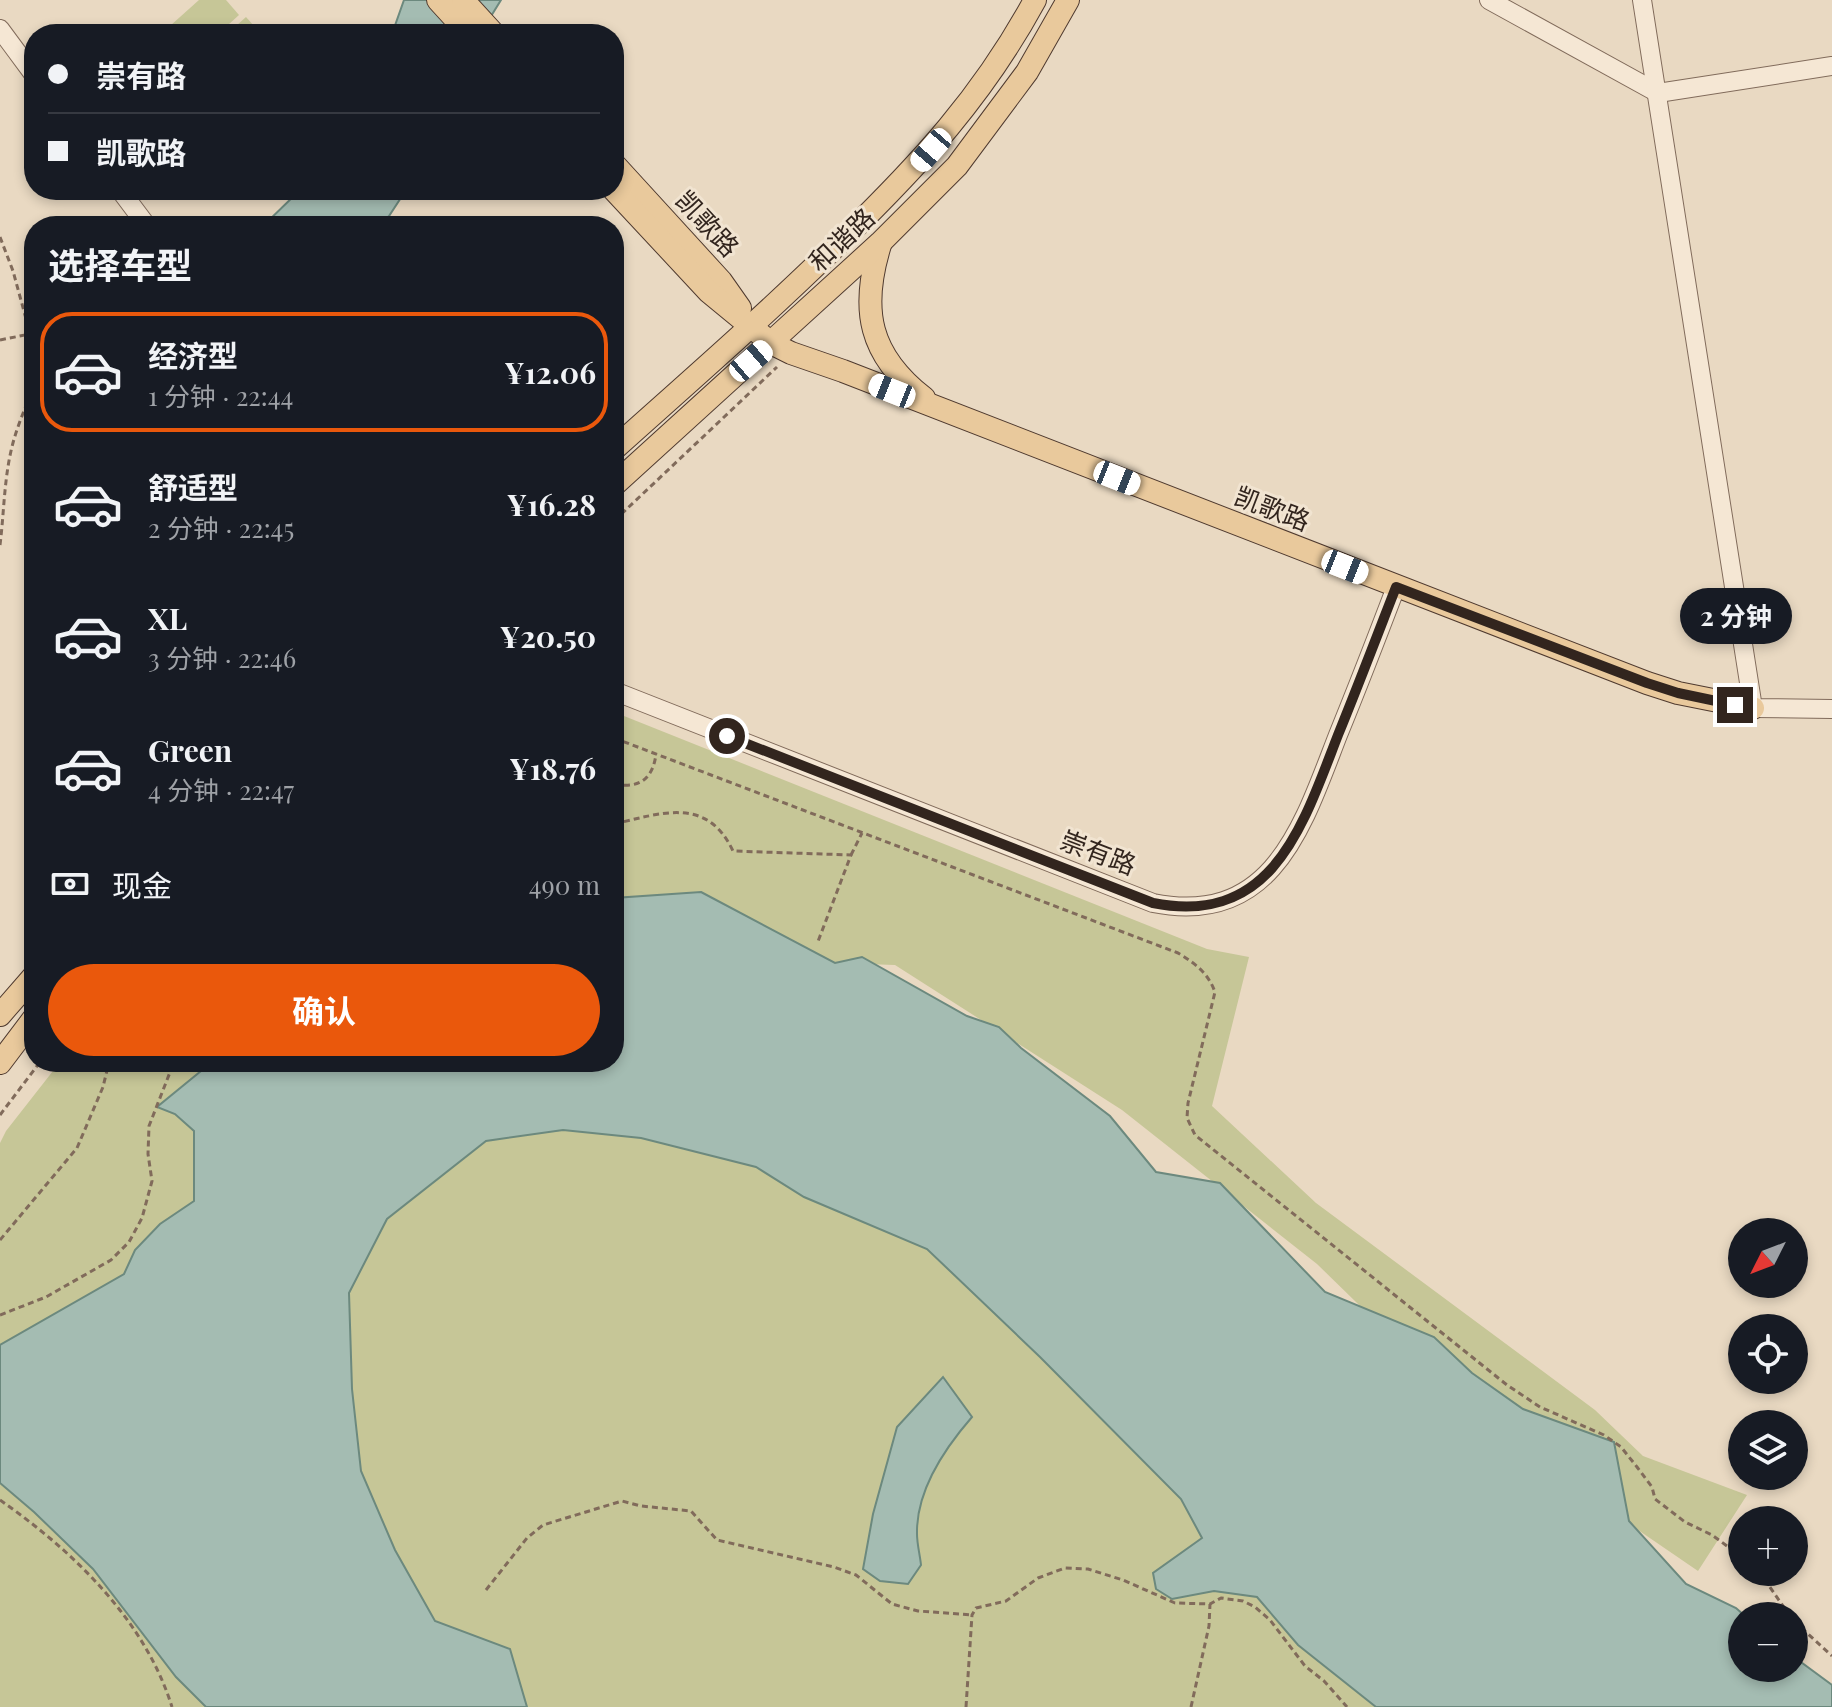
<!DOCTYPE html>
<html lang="zh">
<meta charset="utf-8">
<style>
body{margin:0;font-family:"Playfair Display","Noto Sans SC",serif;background:#20242c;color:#f1f3f6;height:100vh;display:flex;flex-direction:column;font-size:30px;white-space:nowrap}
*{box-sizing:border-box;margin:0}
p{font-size:26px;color:#9ea1a6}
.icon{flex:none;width:44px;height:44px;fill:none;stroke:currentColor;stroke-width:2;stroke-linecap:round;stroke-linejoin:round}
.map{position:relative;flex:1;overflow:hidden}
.details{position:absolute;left:24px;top:216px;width:600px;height:856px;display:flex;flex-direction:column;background:#171b24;border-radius:32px;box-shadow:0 4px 12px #0003}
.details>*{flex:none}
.guide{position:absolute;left:24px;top:24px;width:600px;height:176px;border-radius:32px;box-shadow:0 4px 12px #0003;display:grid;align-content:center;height:176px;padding:0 24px;background:#171b24}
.needle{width:52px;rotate:228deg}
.tools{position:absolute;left:1728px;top:1218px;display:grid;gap:16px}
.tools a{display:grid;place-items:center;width:80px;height:80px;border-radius:50%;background:#171b24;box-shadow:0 4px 12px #0003;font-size:40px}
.end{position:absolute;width:36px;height:36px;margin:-18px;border:10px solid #32251e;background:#fff;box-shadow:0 0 0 4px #fff}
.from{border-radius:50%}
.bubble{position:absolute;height:56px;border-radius:28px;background:#171b24;box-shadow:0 4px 12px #0003;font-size:26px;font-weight:700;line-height:56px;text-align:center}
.car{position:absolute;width:24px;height:48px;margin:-24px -12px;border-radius:10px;box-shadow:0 0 6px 2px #0007;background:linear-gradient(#fff 24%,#345 0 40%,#fff 0 76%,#345 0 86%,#fff 0)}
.guide b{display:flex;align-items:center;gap:28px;height:76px;font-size:30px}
.guide b+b{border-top:2px solid #363941}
.guide i{width:20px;height:20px;background:#f1f3f6}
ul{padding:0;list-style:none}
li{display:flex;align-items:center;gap:24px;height:120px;margin:0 16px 12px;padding:0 8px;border:4px solid transparent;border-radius:32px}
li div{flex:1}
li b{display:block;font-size:30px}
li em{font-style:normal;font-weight:700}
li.active{border-color:#ea580c}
li>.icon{width:72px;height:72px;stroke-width:1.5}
h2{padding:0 24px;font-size:36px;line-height:96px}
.pay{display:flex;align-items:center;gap:20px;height:88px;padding:0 24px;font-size:30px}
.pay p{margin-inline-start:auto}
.action{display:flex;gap:16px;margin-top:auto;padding:16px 24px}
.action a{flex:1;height:92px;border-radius:48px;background:#ea580c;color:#fff;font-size:32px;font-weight:700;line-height:92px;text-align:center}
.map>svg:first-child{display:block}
</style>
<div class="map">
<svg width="1832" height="1707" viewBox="0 0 1832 1707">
<rect width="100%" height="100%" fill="#e9d9c2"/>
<g fill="#c6c697">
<polygon points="199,0 226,0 239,15 218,34 161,34"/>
<polygon points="246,17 261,34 227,34"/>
<polygon points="614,712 1207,949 1249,957 1212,1106 1316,1203 1595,1410 1643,1456 1747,1495 1698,1571 1476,1419 1317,1264 1122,1110 895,965 835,963 614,914"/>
<polygon points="60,1062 224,1062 212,1075 191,1216 130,1284 0,1370 0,1143 6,1131"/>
<polygon points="753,1118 1064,1311 1436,1707 463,1707 345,1541 301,1321 447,1124"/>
<polygon points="0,1468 180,1664 214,1707 0,1707"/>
</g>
<g fill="#a4bcb2" stroke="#6c897e" stroke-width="2">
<polygon points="404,0 501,0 480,34 392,34"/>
<polygon points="300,190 406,190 389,216 378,226 263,226"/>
<polygon points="701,892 835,963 862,957 967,1016 999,1027 1021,1048 1110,1116 1156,1172 1220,1183 1325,1292 1434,1337 1472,1373 1523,1409 1614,1442 1629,1521 1686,1584 1736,1608 1745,1616 1742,1616 1742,1668 1794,1668 1794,1657 1832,1685 1832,1707 1376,1707 1298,1645 1257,1597 1214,1591 1172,1599 1156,1589 1153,1573 1202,1538 1181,1499 1040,1357 927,1249 804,1197 756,1167 641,1138 563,1130 486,1141 387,1219 349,1293 352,1389 361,1471 395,1550 435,1621 510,1649 527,1707 206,1707 176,1677 93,1569 34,1512 0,1483 0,1345 124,1274 135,1250 160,1224 194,1201 194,1131 175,1114 157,1107 212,1062 614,1062 614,898"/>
<path d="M943 1377 972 1417C945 1448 916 1490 917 1534 917 1544 920 1555 921 1565L908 1584 880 1581 863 1569 873 1514 897 1427Z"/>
</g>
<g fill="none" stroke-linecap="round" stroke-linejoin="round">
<defs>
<g id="minor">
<polyline points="1489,0 1658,93 1832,66"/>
<polyline points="1642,0 1753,708 1832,709"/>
<polyline points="0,29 34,75"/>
<polyline points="120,190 147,226"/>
<path d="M614 691 1153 903C1273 927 1303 825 1338 735 1358 686 1377 637 1396 587"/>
</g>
<g id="major">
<polyline points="438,0 469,34"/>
<polyline points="463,0 494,34"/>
<polyline points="614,164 721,281 740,308"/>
<polyline points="614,190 709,292 771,343 791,353 843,371 1647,683 1678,693 1753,708"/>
<path d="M880 245C860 310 869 355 924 398"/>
<path d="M614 449C691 380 769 312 842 240 920 164 983 96 1035 0"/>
<polyline points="614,485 880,243 957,166 1027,72 1068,0"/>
<polyline points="0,1015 34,976"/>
<polyline points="0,1063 34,1018"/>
</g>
</defs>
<use href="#minor" stroke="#816b5b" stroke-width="20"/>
<use href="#major" stroke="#4f3a2f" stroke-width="24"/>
<g stroke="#816b5b" stroke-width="3" stroke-dasharray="6 4" stroke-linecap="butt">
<polyline points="0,237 13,271 34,348"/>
<polyline points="0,340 30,334"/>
<polyline points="614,521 777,367"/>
<path d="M0 545C4 513 4 482 11 451 16 428 26 407 34 385"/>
<path d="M614 738 1178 953C1196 964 1208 973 1215 992L1188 1103 1187 1118 1195 1135 1507 1385 1540 1407 1604 1435 1621 1447 1637 1467 1652 1487 1655 1499 1685 1522 1712 1535 1742 1557"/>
<path d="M614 784C639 789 653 779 656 754"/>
<polyline points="614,806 618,824"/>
<path d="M614 824C662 813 707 796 733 851L851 855 817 944"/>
<polyline points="851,855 862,833"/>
<polyline points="0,1115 40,1062"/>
<polyline points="0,1240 77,1148 103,1087 109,1062"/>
<polyline points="0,1315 46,1297 111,1260 129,1242 142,1218 152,1181 148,1154 149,1126 174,1062"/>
<path d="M0 1500C73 1551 145 1620 172 1707"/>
<polyline points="1757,1572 1767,1583 1790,1616"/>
<polyline points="486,1590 527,1538 543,1525 622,1501 641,1506 691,1511 717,1540 834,1567 856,1575 892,1604 918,1611 972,1615"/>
<polyline points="1794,1621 1832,1656"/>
<polyline points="966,1707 972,1615 976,1608 1006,1601 1038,1578 1065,1568 1088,1569 1123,1580 1175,1603 1210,1604 1221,1598 1243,1601 1255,1607 1270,1620 1305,1666 1324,1681 1347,1707"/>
<polyline points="1191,1707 1209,1626 1210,1604"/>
</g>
<use href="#minor" stroke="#f5e7d4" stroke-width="18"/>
<use href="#major" stroke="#e9c99c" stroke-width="22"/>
</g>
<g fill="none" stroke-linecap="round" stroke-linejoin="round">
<path stroke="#32251e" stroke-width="10" d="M727 736 1153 903C1273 927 1303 825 1338 735 1358 686 1377 636 1396 587L1647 683 1678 693 1735 705"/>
</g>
<g text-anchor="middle" stroke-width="6" stroke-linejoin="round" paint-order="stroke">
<g font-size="26" fill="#32251e" stroke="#f1e4d1">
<text transform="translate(707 224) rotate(47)" y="9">凯歌路</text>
<text transform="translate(842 240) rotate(-43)" y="9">和谐路</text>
<text transform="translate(1272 509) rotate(21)" y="9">凯歌路</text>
<text transform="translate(1098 853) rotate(21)" y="9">崇有路</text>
</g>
</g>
</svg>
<div class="tools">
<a><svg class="needle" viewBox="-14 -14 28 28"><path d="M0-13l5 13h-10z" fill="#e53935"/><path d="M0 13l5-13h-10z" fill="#9ea1a6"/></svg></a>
<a><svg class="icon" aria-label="locate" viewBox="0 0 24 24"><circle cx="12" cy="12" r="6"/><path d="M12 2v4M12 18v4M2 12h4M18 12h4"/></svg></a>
<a><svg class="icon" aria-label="layers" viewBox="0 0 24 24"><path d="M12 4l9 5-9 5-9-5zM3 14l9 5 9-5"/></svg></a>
<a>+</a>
<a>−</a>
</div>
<i class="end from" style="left:727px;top:736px"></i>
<i class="end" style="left:1735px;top:705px"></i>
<div class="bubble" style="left:1680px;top:588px;width:112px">2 分钟</div>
<i class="car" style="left:931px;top:150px;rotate:221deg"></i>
<i class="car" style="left:751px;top:361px;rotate:49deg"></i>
<i class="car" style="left:892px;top:391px;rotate:292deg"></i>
<i class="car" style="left:1117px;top:478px;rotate:112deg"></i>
<i class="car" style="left:1345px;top:567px;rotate:112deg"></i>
<div class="guide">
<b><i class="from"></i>崇有路</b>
<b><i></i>凯歌路</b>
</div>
<section class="details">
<h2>选择车型</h2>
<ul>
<li class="active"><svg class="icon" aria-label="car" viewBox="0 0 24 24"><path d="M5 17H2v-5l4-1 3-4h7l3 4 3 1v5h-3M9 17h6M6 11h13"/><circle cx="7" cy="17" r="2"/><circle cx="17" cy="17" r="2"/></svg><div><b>经济型</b><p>1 分钟 · 22:44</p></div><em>¥12.06</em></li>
<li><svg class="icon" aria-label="car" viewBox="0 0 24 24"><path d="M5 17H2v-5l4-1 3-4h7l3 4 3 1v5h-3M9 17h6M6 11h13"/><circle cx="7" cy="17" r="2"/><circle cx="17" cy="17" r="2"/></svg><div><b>舒适型</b><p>2 分钟 · 22:45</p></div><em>¥16.28</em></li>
<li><svg class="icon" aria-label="car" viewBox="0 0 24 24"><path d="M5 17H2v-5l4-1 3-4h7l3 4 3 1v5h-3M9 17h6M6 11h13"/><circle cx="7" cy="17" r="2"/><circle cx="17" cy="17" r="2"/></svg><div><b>XL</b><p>3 分钟 · 22:46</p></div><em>¥20.50</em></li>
<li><svg class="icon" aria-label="car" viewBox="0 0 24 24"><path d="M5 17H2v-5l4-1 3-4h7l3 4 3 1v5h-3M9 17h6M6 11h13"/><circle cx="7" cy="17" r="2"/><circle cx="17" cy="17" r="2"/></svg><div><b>Green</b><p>4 分钟 · 22:47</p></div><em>¥18.76</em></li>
</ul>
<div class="pay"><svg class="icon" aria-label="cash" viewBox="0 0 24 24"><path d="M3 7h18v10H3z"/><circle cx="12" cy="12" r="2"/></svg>现金<p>490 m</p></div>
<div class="action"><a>确认</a></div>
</section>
</div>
